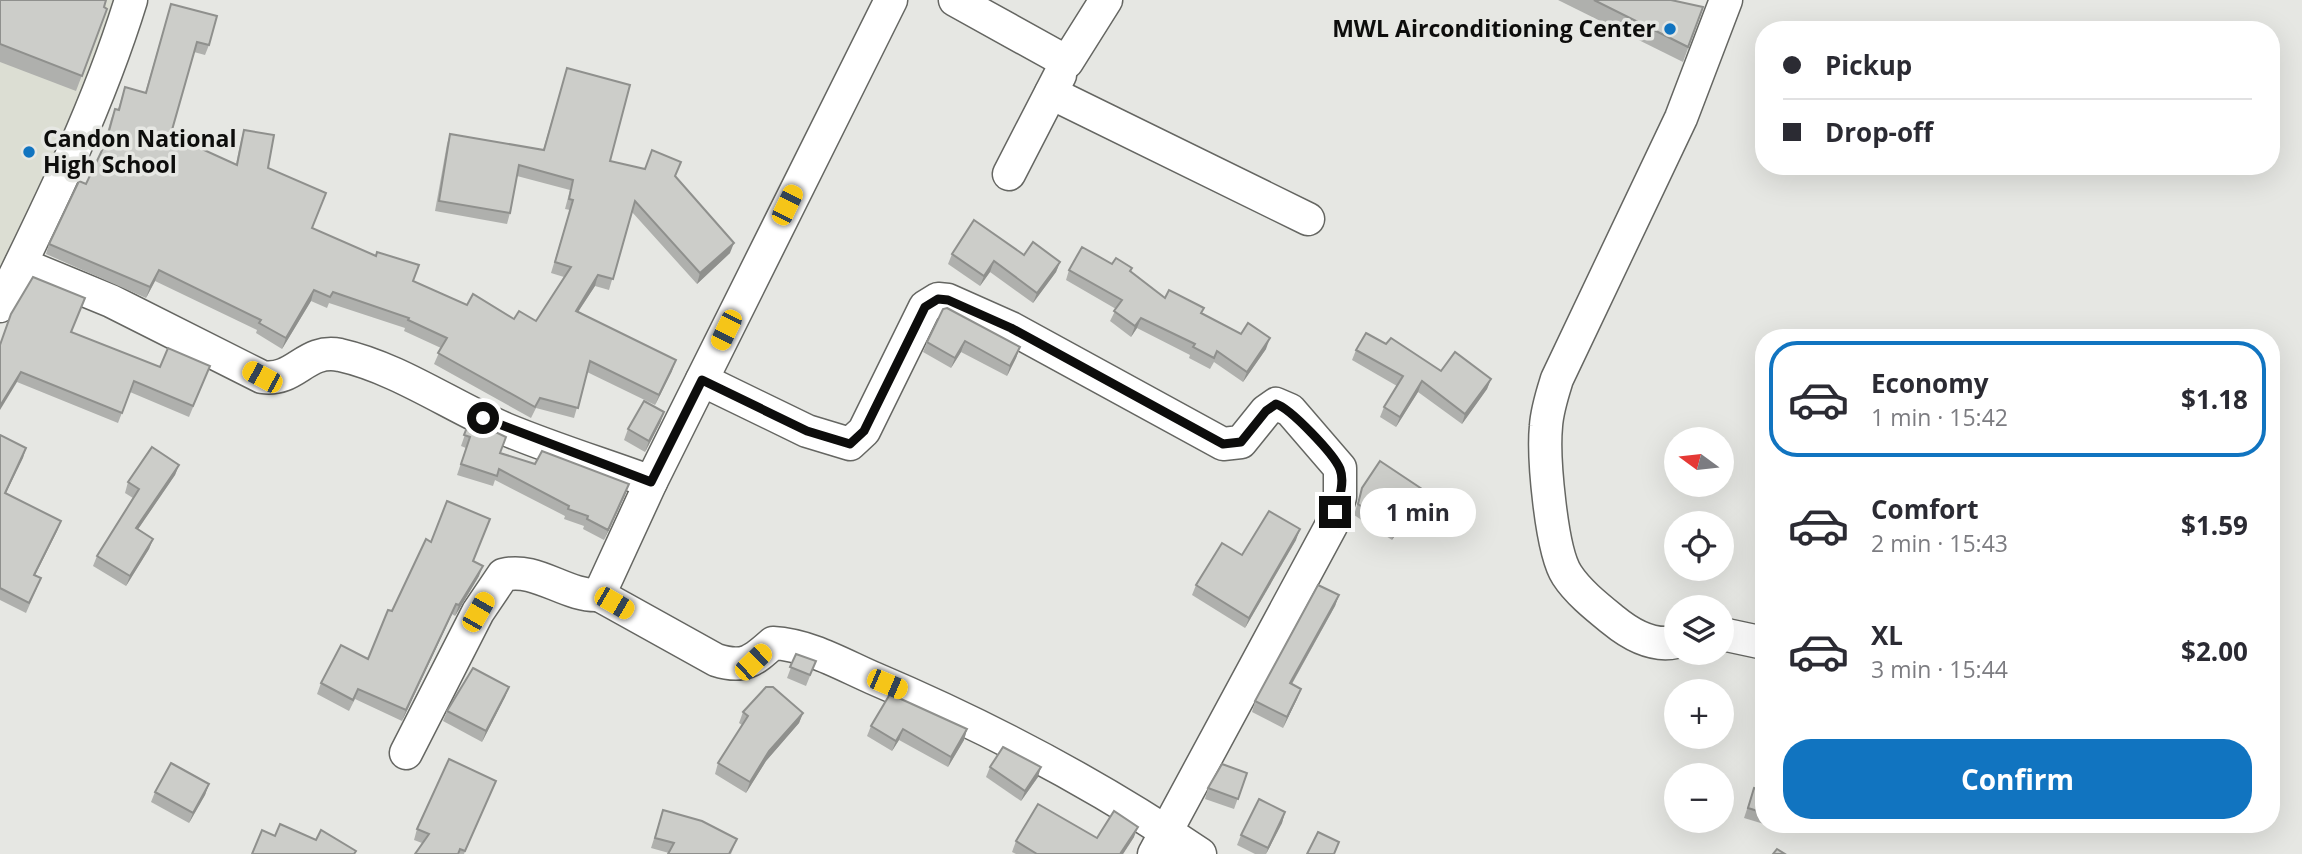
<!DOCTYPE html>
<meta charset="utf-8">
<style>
body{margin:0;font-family:"Open Sans",sans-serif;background:#f7f7f7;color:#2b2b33;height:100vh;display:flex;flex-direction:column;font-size:26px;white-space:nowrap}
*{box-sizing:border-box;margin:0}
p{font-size:23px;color:#7c7c81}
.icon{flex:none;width:38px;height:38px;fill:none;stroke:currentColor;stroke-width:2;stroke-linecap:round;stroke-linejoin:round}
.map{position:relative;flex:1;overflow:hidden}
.details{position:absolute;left:1755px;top:329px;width:525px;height:504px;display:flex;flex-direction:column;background:#fff;border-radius:28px;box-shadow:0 7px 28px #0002}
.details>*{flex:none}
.guide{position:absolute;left:1755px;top:21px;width:525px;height:154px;border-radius:28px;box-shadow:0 7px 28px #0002;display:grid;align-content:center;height:154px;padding:0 28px;background:#fff}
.needle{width:46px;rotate:285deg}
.fabs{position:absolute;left:1664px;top:427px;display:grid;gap:14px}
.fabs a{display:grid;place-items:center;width:70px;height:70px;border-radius:50%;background:#fff;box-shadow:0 7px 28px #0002;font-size:35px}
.end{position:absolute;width:32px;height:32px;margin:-16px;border:9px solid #0d0d0c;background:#fff;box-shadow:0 0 0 4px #fff}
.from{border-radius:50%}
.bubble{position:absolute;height:49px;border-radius:24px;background:#fff;box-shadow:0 7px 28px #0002;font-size:23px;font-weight:700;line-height:49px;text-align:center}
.car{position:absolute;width:21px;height:42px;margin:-21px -10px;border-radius:9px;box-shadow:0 0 5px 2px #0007;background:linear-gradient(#f5c518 24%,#345 0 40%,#f5c518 0 76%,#345 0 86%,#f5c518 0)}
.guide b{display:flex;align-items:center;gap:24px;height:66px;font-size:26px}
.guide b+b{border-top:2px solid #e1e1e2}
.guide i{width:18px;height:18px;background:#2b2b33}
ul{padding:12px 0 0;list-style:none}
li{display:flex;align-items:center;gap:21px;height:116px;margin:0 14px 10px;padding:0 14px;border:4px solid transparent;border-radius:28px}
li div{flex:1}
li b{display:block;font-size:26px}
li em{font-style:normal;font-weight:700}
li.selected{border-color:#1174c0}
li>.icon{width:63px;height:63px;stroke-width:1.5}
.button{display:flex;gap:14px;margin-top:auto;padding:14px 28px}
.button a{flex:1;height:80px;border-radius:28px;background:#1174c0;color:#fff;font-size:28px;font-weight:700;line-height:80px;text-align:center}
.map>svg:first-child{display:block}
</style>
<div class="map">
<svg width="2302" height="854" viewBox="0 0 2302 854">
<rect width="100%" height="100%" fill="#e6e7e3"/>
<polygon fill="#dcded3" points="0,0 122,0 114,26 0,278"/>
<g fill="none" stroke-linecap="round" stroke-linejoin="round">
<defs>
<g id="minor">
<path d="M891 0 651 482 599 595 716 660C744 669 753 661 773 643 809 645 841 664 873 678 986 726 1098 785 1200 854"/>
<polyline points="955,0 1067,62 1106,0"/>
<polyline points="1051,93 1308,219"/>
<polyline points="1009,174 1060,75"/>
<path d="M21 264 111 301 262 377C296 382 305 348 340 355 398 368 451 406 505 429 553 449 602 464 651 482"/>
<path d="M0 306C49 206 98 107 131 0"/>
<polyline points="702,380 807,431 850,444 864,431 925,307 938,299 948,300 1011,328 1223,444 1241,442 1266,411 1276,404 1290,410 1340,468 1340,497 1331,526 1154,854"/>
<polyline points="1722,634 1764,643"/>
<path d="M1676 642C1653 647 1630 634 1613 620 1597 607 1578 592 1567 575 1551 551 1543 456 1546 426 1547 410 1552 395 1557 379L1681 118 1726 0"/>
<path d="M406 753 478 612 503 575C536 566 566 597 599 595"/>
</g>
</defs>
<use href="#minor" stroke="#656662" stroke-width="35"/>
<use href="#minor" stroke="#fff" stroke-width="32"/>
</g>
<g fill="#afb0ad">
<polygon points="0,0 104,7 107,9 76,91 0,62"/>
<polygon points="1558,0 1671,0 1703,7 1683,62"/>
<polygon points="171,4 209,45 205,55 194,52 172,130 182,140 236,164 241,140 244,130 268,168 312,228 413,281 467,305 514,319 536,321 564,277 551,273 570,210 565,209 570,190 517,176 510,213 507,224 435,211 447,144 450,134 543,150 567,68 610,161 675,177 730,253 697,284 632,212 609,290 595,286 578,312 672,371 655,405 587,372 574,418 536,408 531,418 434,364 441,348 404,331 405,328 329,303 327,308 311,301 282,349 256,333 257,330 155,281 146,298 46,254 49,244 86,184 103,147 111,119 115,109 118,109 125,87 145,93"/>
<polygon points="952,254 1024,255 1060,262 1056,272 1033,303 990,272 980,286 948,264"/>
<polygon points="1132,268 1131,272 1165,298 1202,313 1266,349 1243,382 1214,362 1210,369 1189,358 1190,355 1137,328 1131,337 1110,321 1116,309 1066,280 1069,270"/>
<polygon points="33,277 71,332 160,367 206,376 189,417 130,392 118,423 17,382"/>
<polygon points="943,309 1020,347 1016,358 1007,376 961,352 951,368 923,352 927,342"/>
<polygon points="1386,344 1441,371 1491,379 1487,389 1462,424 1418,392 1396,427 1380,417 1384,407 1397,386 1352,360 1356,350"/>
<polygon points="664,412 660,423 645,452 624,440 628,429"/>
<polygon points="470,420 500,453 625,495 604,540 583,529 584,526 564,519 565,516 495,480 493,486 457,475 466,448 461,446"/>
<polygon points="0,435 26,448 6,493 61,521 57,531 35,575 37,588 26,613 0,600"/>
<polygon points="179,465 175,475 138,529 153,539 149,549 126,586 93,566 97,556 133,498 125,493 128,482"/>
<polygon points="1362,488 1418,500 1392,540 1354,515"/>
<polygon points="1296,540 1245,628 1192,595 1196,585 1242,555"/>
<polygon points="473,561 479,576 455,616 452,614 402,721 355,699 349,711 317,694 321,683 368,659 392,611"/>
<polygon points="1339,595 1335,606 1292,684 1301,689 1297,699 1283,728 1252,712 1255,701"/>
<polygon points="796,654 816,661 806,686 787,678"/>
<polygon points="509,687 505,697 482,742 443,721 447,711"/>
<polygon points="743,712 803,713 799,723 766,761 746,793 715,774 718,763 742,725 739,723"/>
<polygon points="871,726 967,729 964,740 948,767 899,740 892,751 867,736"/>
<polygon points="990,767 1038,777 1021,801 986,777"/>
<polygon points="1247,773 1234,809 1205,799 1208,788"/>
<polygon points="496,781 464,854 415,854 422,843 414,840 417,829"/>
<polygon points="209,784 205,795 189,823 151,802 155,792"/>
<polygon points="1754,788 1764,791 1764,824 1744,818"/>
<polygon points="663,810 737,839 731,854 668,854 669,853 651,848"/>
<polygon points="1285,812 1282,823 1266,854 1255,854 1237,845 1241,835"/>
<polygon points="1134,837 1123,854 1016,854 1012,852 1016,841"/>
</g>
<g fill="#8f908d">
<polygon points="734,243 730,253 697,284 700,273"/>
<polygon points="994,261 990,272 980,286 984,276"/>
<polygon points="1060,262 1056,272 1033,303 1037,293"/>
<polygon points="159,270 155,281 146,298 150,287"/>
<polygon points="598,275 595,286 572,321 576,311"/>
<polygon points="314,290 311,301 282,349 286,338"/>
<polygon points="1141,318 1137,328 1131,337 1135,326"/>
<polygon points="1270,338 1266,349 1243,382 1247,372"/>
<polygon points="965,341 961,352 951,368 955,358"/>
<polygon points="1020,347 1016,358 1007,376 1010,366"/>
<polygon points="676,360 672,371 655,405 659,395"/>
<polygon points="21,372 17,382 0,410 0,406"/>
<polygon points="1491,379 1487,389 1462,424 1465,414"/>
<polygon points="1422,381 1418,392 1396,427 1400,417"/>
<polygon points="664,412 660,423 645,452 649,441"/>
<polygon points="26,448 23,458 1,503 5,493"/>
<polygon points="179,465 175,475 132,538 136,528"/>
<polygon points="629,484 625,495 604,540 608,530"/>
<polygon points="1422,489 1418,500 1392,540 1395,530"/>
<polygon points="61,521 57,531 30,585 34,575"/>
<polygon points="1300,529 1296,540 1245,628 1249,618"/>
<polygon points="153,539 149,549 126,586 130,576"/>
<polygon points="483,566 479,576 455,616 459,605"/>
<polygon points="1339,595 1335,606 1286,694 1290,683"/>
<polygon points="456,604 452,614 402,721 406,710"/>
<polygon points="509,687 505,697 482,742 486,731"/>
<polygon points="1301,689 1297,699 1283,728 1287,717"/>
<polygon points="803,713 799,723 766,761 746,793 750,782 769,751"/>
<polygon points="903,729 899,740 892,751 896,741"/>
<polygon points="967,729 964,740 948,767 951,757"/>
<polygon points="1041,767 1038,777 1021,801 1025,791"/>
<polygon points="209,784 205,795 189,823 193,813"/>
<polygon points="1285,812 1282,823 1266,854 1268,848"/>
<polygon points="1138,827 1134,837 1123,854 1120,854"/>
</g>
<g fill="#cccdc9" stroke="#8f908d" stroke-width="2">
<polygon points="0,0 106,0 104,7 107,9 82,76 0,44"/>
<polygon points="1594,0 1671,0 1703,7 1688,47"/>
<polygon points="171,4 217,16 209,45 197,42 172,130 184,135 182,140 237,165 244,130 274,135 268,168 326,193 312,228 376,256 377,252 419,265 413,281 467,305 473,294 514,319 519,311 536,321 571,267 555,262 573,200 569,199 573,180 519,165 510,213 439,201 450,134 544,150 567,68 630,85 610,161 645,169 652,150 681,162 675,176 734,243 700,273 635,201 613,279 598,275 576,311 676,360 659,395 590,361 578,408 540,398 535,407 438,353 447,338 408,320 409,318 333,292 330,297 314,290 286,338 259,323 261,320 159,270 150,287 49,244 79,181 86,184 106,142 115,109 119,110 125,87 146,93"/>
<polygon points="974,220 1024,255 1033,242 1060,262 1037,293 994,261 984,276 952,254"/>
<polygon points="1082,247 1112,264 1116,258 1132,268 1130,271 1165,298 1169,290 1204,308 1201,313 1241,334 1248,323 1270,338 1247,372 1217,351 1214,358 1193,347 1195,344 1141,318 1135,326 1114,311 1122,300 1069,270"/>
<polygon points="33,277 85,298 71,332 160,367 168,348 210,366 193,406 134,381 122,413 21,372 0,406 0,345 11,314"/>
<polygon points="947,308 1020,347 1010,366 965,341 955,358 927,342 943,309"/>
<polygon points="1366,333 1386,344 1391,338 1441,371 1455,352 1491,379 1465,414 1422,381 1400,417 1384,407 1403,376 1356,350"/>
<polygon points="644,401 664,412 649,441 628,429"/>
<polygon points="470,420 506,437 500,453 535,464 542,451 629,484 608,530 587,519 588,516 568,509 569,506 499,469 497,476 461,464 470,437 464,435"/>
<polygon points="0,435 26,448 5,493 61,521 34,575 41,578 29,603 0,588"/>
<polygon points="152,447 179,465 136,528 153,539 130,576 97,556 139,489 128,482"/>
<polygon points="1380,461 1422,489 1395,530 1358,504 1362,488"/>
<polygon points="447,501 490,519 473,561 483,566 459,605 456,604 406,710 358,689 353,700 321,683 341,645 368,659 388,610 392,611 426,539 431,542"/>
<polygon points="1269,511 1300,529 1249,618 1196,585 1222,543 1242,555"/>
<polygon points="1318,585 1339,595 1290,683 1301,689 1287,717 1255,701"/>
<polygon points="796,654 816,661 810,675 790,667"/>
<polygon points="473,668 509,687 486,731 447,711"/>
<polygon points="766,687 773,687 803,713 769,751 750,782 718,763 748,716 743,712"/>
<polygon points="890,694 967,729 951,757 903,729 896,741 871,726"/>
<polygon points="1003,747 1041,767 1025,791 990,767"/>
<polygon points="449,759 496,781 465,851 460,849 458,854 415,854 429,834 417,829"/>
<polygon points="171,763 209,784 193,813 155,792"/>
<polygon points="1222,764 1247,773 1238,799 1208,788"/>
<polygon points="1754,788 1764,791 1764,813 1748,808"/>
<polygon points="1259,799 1285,812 1268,848 1241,835"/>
<polygon points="1038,804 1097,838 1114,811 1138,827 1120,854 1037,854 1016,841"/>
<polygon points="663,810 702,821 737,839 729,854 668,854 674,843 655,838"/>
<polygon points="280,824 316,840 321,830 356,851 354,854 252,854 262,830 275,836"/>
<polygon points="1318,832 1339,842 1334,854 1307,854"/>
<polygon points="1777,849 1785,854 1773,854"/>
</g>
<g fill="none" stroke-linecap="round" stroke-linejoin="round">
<path stroke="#0d0d0c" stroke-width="9" d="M483 418 651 482 702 380 807 431 850 444 864 431 925 307 938 299 948 300 1011 328 1223 444 1241 442 1266 411 1276 404C1290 408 1334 454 1340 469 1345 482 1339 499 1335 512"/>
</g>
<g fill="#1174c0" stroke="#e6e7e3" stroke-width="2.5">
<circle cx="1670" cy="29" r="7"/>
<circle cx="29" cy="152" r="7"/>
</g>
<g text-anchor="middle" stroke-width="7" stroke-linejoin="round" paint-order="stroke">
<g font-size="23" font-weight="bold" fill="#0d0d0c" stroke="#e6e7e3" text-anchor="end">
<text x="1656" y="37">MWL Airconditioning Center</text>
<text x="43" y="147" text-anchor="start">Candon National<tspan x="43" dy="26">High School</tspan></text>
</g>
</g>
</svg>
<div class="fabs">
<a><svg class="needle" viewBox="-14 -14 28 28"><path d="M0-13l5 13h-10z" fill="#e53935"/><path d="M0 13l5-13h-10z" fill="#7c7c81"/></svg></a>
<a><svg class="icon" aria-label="locate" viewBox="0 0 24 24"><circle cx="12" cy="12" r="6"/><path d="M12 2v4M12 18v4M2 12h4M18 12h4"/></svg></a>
<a><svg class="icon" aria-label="layers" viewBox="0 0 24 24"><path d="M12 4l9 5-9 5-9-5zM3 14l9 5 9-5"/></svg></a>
<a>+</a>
<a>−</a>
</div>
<i class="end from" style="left:483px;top:418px"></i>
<i class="end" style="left:1335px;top:512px"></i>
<div class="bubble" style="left:1360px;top:488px;width:116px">1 min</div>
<i class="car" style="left:787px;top:205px;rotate:26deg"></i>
<i class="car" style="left:726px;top:330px;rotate:206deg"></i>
<i class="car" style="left:262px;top:377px;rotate:298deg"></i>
<i class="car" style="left:614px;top:603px;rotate:120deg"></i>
<i class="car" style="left:478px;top:612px;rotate:30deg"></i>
<i class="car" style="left:753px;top:662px;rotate:46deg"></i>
<i class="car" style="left:887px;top:684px;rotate:113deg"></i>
<div class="guide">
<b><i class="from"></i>Pickup</b>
<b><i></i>Drop-off</b>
</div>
<section class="details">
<ul>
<li class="selected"><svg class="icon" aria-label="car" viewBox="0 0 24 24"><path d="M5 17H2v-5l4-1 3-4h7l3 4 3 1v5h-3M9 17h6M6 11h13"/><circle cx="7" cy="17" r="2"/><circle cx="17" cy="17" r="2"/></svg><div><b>Economy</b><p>1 min · 15:42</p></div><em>$1.18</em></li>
<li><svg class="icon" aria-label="car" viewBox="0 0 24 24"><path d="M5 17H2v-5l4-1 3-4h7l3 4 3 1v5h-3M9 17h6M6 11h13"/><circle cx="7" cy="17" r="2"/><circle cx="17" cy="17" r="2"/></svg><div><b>Comfort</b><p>2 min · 15:43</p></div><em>$1.59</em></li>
<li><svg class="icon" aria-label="car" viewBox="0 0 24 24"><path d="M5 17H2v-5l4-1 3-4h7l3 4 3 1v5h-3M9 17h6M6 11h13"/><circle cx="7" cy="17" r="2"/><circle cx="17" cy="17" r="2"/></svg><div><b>XL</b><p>3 min · 15:44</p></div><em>$2.00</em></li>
</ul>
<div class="button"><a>Confirm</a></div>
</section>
</div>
